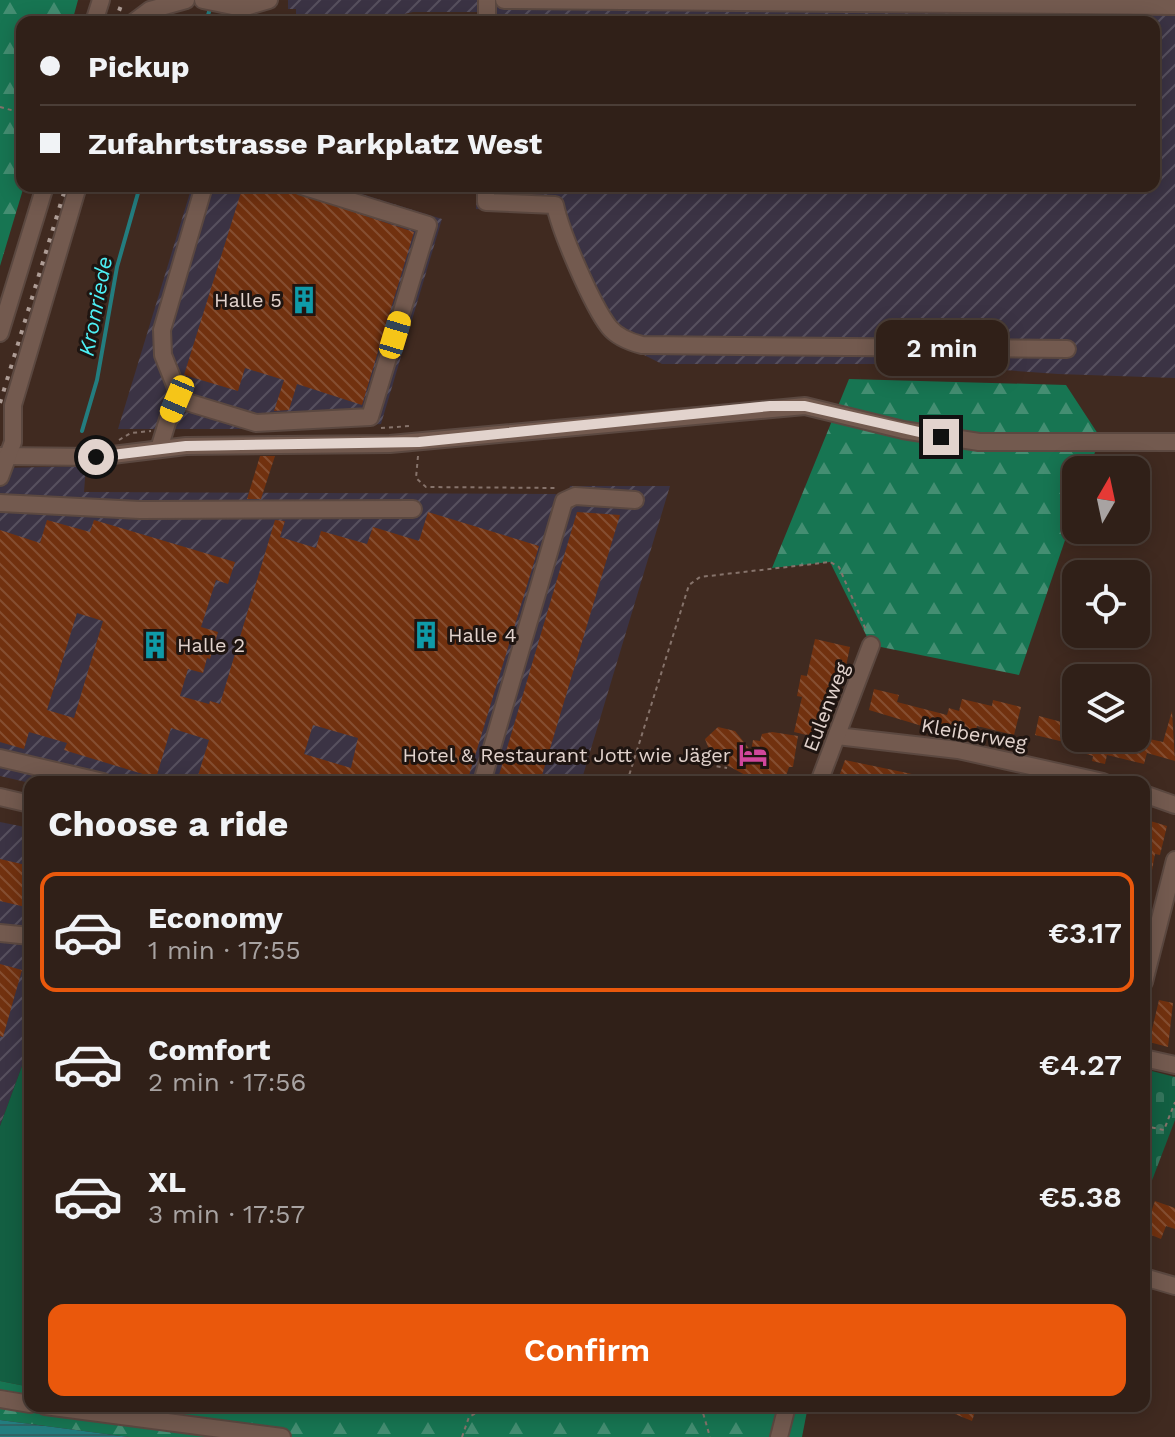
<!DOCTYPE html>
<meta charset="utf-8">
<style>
body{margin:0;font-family:"Work Sans",sans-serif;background:#382821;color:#f1f3f6;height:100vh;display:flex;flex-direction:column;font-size:30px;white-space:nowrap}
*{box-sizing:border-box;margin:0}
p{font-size:26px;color:#a8a3a2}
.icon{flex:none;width:44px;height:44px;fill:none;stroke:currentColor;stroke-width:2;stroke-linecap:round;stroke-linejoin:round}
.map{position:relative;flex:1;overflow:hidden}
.sheet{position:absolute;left:24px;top:776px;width:1126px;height:636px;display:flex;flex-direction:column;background:#302018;border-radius:16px;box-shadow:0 4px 20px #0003,0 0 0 2px #4b3e37}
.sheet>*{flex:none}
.guide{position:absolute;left:16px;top:16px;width:1144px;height:176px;border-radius:16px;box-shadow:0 4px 20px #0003,0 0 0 2px #4b3e37;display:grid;align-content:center;height:176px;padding:0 24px;background:#302018}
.needle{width:52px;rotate:9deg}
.buttons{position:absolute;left:1062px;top:456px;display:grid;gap:16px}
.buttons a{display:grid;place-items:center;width:88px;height:88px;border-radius:16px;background:#302018;box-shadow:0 4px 20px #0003,0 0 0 2px #4b3e37;font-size:40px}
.end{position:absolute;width:36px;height:36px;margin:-18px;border:10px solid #e2d3cd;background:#111;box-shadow:0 0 0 4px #111}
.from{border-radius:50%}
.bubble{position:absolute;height:56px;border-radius:16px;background:#302018;box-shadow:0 4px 20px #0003,0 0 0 2px #4b3e37;font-size:26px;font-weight:600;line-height:56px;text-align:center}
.car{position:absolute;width:24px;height:48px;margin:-24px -12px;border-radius:10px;box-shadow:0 0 6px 2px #0007;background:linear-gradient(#f5c518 24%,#345 0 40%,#f5c518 0 76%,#345 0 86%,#f5c518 0)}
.guide b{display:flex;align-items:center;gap:28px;height:76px;font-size:30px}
.guide b+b{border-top:2px solid #4b3e37}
.guide i{width:20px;height:20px;background:#f1f3f6}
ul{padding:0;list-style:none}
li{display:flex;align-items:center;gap:24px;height:120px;margin:0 16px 12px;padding:0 8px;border:4px solid transparent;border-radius:16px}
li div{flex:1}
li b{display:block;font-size:30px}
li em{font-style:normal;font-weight:600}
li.on{border-color:#ea580c}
li>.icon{width:72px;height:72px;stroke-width:1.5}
h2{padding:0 24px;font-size:36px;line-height:96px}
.primary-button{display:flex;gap:16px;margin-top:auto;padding:16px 24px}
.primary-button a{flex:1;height:92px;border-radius:16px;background:#ea580c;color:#fff;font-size:32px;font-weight:600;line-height:92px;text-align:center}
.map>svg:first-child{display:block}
</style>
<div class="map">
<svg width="1175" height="1437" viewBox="0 0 1175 1437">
<defs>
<pattern id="industrial-furrows" width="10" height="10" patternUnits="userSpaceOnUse" patternTransform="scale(2)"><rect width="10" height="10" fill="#3b3344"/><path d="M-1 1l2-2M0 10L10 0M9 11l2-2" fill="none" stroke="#57505e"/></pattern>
<pattern id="forest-firs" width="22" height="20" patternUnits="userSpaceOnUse" patternTransform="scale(2)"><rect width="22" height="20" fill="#177552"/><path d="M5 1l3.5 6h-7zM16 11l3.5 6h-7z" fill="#448e72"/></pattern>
<pattern id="cemetery-stones" width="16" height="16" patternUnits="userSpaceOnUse" patternTransform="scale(2)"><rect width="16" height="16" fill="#135f42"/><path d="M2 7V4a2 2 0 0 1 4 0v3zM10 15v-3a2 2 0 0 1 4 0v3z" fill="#35755c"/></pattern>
<pattern id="water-rules" width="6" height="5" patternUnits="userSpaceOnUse" patternTransform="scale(2)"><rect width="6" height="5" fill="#237d7f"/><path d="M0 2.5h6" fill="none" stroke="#306465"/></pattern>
<pattern id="building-back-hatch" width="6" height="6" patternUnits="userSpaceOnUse" patternTransform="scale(2)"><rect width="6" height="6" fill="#71310f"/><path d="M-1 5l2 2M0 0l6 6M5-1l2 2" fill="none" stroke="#854e31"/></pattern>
</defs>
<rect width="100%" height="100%" fill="#402a20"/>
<g fill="url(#industrial-furrows)">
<polygon points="288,0 1175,0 1175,378 1058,374 921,364 662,364 604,335 546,212 476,209 477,186 1154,186 1154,22 477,22 477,12 413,12 369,22 296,22 296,9 288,9"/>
<polygon points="192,186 336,186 442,219 381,424 320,429 118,429"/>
<polygon points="86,466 84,492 555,494 567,498 570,486 670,486 581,782 30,783 0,776 0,468"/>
<polygon points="0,822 30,828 30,1044 0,1126"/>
</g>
<polygon fill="#135f42" points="30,1044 30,1387 0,1381 0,1126"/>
<g fill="url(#forest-firs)">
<polygon points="0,0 78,0 72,22 22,22 24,186 0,266"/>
<polygon points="849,379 1066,385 1100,437 1089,470 1076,470 1076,508 1019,675 871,645 830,562 772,568"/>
<polygon points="0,1381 30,1387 30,1406 808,1406 802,1437 129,1437 0,1420"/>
</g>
<polygon fill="url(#cemetery-stones)" points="1144,1069 1175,1077 1175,1120 1151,1183 1144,1181"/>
<polygon fill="url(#water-rules)" points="0,1420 129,1437 0,1437"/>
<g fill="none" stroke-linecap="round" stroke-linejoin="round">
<g stroke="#237d7f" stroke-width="4">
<polyline points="206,22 211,5"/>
<polyline points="82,431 97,380 117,267 140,186"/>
</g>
</g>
<g fill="url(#building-back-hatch)" fill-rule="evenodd">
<polygon points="243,186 275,186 414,232 362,405 297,384 289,410 274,411 284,380 245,368 238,391 184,375"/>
<polygon points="260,456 275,456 261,499 247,499"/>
<path d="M428 512 539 546 467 782H196L209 740 171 728 156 778 64 750 67 743 29 732 24 749 0 742V530L40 543 47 520 90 532 94 520 235 562 228 584 216 580 201 627 218 632 210 659 207 658 203 673 188 669 180 696 209 704 210 701 220 704 275 520 285 521 280 537 316 548 321 531 367 544 373 527 419 541ZM77 613 103 621 74 718 47 710ZM313 725 358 738 351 768 304 754Z"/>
<polygon points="577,512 620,515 540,782 497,782"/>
<polygon points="815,639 850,647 846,666 840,665 833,703 823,701 815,737 794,732 802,697 797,696 801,675 807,676"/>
<polygon points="874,689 899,695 897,702 947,715 949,708 959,711 962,699 992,706 993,700 1021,707 1014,735 977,726 974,736 961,733 962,729 933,722 932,729 869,710"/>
<polygon points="1172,711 1175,761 1147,753 1144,764 1107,755 1105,764 1092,761 1093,756 1076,751 1079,738 1136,736 1163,742"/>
<polygon points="1039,716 1069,724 1064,742 1035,735"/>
<polygon points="718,727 735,731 751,751 753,740 760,741 762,734 772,732 798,736 793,767 789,767 784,782 758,782 712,757 705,739"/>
<polygon points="845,760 931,778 931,782 837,782"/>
<polygon points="1147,820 1167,826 1160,855 1155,854 1149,887 1144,887"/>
<polygon points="0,859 30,866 30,908 0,901"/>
<polygon points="0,964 22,970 3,1037 0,1036"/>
<polygon points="1159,1000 1173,1003 1168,1047 1149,1042"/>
<polygon points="1155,1201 1175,1208 1175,1229 1166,1226 1161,1239 1144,1232"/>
<polygon points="935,1406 977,1406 972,1421"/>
</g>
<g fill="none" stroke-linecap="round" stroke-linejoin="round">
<defs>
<g id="minor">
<polyline points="203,0 242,8 269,0"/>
<polyline points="504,0 1175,6"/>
<polyline points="94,22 101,0"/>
<polyline points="134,22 150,10 186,0"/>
<polyline points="487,22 487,0"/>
<path d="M486 186V202L555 205C561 233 592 305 609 327 617 337 630 342 642 345L1067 349"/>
<polyline points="0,333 45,186"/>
<polyline points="177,399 256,423 370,417 428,225 302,186"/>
<polyline points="159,449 177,390 163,355 162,330 204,186"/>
<polyline points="0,456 96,457 186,446 390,444 805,406 903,430 979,442 1175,442"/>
<polyline points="0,477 13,442 13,405 78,186"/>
<polyline points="0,503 140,510 413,509"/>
<polyline points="837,736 958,750 1103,782"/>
<polyline points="0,758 103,782"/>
<polyline points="482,782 564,501 575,496 635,500"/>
<polyline points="819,782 871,645"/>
<polyline points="1144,794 1175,805"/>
<polyline points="0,797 30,804"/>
<polyline points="0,933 30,936"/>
<polyline points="1144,982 1175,860"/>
<polyline points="1144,1058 1175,1065"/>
<polyline points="1144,1277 1175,1286"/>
<polyline points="0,1399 30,1404"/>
<polyline points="45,1406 282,1437"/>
<polyline points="779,1437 787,1406"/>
</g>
</defs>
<use href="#minor" stroke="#5b4840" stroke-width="20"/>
<g stroke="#86736b" stroke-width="2" stroke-dasharray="4 4" stroke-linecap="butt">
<polyline points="0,107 22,113"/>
<polyline points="381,428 410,426"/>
<polyline points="119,440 131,433 151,431"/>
<polyline points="418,456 416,478 426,487 556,488"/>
<polyline points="685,761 727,768"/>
<polyline points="627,782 689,585 700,577 830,562 839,567 866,630"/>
<polyline points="1144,1126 1164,1130 1175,1102"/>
<polyline points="701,1406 710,1437"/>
<polyline points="462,1437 469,1417 488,1406"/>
</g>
<use href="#minor" stroke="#735a4f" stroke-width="16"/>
<g stroke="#ae9d96" stroke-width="4" stroke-dasharray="4 8" stroke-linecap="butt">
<polyline points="115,22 123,0"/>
<polyline points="0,403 66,186"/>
</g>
</g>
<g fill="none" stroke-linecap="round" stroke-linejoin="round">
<polyline stroke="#e2d3cd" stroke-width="10" points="96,457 186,446 419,442 770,406 805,406 941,437"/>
</g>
<defs>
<symbol id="building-bare" viewBox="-9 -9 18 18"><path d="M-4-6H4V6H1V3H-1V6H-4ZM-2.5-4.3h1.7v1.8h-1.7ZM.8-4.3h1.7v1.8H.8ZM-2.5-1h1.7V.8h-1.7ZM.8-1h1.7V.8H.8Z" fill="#0f9aa8" stroke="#1f1511" stroke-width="2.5" paint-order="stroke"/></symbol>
<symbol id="hotel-bare" viewBox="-9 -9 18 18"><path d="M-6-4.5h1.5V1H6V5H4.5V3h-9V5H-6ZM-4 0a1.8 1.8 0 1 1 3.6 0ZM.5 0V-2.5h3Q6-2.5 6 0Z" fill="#d1479c" stroke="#1f1511" stroke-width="2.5" paint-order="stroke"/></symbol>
</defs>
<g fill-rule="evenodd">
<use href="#building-bare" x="284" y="280" width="40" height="40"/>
<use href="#building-bare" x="406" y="615" width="40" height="40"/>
<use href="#building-bare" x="135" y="625" width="40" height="40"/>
<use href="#hotel-bare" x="733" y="735" width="40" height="40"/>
</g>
<g text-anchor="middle" stroke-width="6" stroke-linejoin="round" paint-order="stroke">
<g font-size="20" fill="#e2d3cd" stroke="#1f1511" text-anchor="end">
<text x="282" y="307">Halle 5</text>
<text x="448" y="642" text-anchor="start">Halle 4</text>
<text x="177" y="652" text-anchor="start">Halle 2</text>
<text x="731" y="762">Hotel &amp; Restaurant Jott wie Jäger</text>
</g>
<g font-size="20" fill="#e2d3cd" stroke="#1f1511">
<text transform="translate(826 707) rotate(-69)" y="7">Eulenweg</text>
<text transform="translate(974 734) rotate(10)" y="7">Kleiberweg</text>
</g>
<g font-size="22" font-style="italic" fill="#4df0f5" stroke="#1f1511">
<text transform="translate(95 306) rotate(-79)" y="8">Kronriede</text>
</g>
</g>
</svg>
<div class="buttons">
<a><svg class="needle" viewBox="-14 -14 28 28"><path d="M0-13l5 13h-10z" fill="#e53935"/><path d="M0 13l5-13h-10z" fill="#a8a3a2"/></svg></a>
<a><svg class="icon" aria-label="locate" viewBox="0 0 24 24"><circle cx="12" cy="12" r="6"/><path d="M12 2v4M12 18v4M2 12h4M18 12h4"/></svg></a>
<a><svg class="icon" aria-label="layers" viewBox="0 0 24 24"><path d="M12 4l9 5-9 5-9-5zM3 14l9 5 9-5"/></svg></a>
</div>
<i class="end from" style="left:96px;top:457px"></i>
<i class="end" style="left:941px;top:437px"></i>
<div class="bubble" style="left:876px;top:320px;width:132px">2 min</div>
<i class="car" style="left:395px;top:335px;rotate:17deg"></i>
<i class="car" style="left:177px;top:399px;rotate:203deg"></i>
<div class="guide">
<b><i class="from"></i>Pickup</b>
<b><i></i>Zufahrtstrasse Parkplatz West</b>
</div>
<section class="sheet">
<h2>Choose a ride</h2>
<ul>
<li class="on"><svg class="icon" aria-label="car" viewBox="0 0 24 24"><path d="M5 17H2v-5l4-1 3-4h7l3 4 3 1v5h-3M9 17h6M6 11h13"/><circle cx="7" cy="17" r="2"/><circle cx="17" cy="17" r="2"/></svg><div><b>Economy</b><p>1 min · 17:55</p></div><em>€3.17</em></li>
<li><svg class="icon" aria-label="car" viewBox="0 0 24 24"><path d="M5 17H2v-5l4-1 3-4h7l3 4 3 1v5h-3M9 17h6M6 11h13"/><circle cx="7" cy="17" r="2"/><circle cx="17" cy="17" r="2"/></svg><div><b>Comfort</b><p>2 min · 17:56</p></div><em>€4.27</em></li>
<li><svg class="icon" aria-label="car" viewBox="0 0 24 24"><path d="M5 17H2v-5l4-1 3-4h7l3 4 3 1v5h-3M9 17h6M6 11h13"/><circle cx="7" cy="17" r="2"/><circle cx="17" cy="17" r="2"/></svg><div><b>XL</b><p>3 min · 17:57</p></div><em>€5.38</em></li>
</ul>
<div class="primary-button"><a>Confirm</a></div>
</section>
</div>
